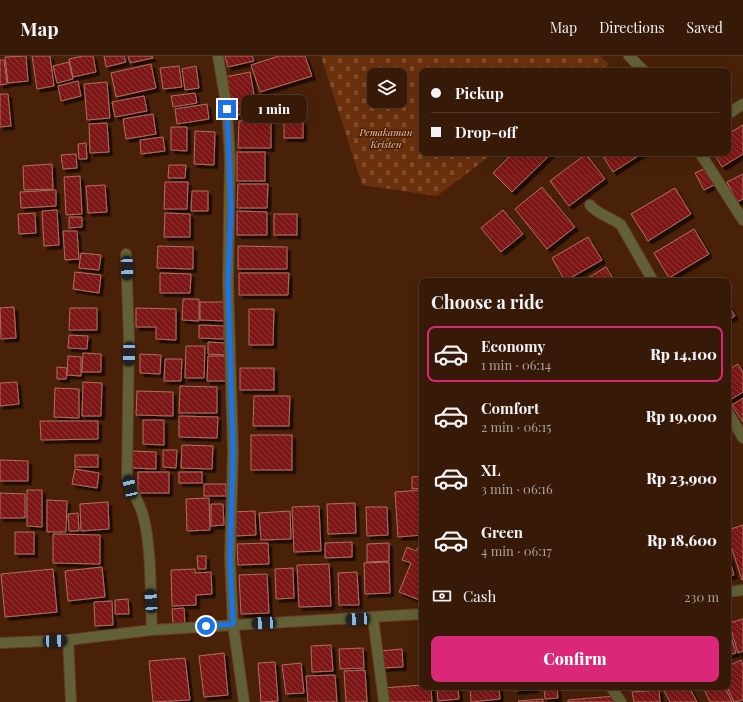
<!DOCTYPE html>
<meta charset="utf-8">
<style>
body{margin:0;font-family:"Playfair Display",serif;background:#3e2211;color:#f1f3f6;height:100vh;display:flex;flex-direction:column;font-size:15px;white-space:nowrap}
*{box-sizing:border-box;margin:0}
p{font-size:13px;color:#aaa09b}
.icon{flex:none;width:22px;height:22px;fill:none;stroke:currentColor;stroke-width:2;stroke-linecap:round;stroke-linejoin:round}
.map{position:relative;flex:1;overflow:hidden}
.side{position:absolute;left:419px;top:222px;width:312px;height:412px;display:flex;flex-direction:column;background:#371907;border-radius:8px;box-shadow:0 4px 16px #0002,0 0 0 1px #513828}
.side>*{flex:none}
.hud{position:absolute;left:419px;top:12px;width:312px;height:88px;border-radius:8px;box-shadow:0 4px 16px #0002,0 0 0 1px #513828;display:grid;align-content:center;height:88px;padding:0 12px;background:#371907}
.tools{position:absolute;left:367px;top:12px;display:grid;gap:8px}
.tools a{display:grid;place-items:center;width:40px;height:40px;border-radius:8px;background:#371907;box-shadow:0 4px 16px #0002,0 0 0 1px #513828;font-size:20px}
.end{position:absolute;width:18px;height:18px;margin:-9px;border:5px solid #1a73e8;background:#fff;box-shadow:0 0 0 2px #fff}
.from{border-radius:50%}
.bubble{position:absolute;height:28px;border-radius:8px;background:#371907;box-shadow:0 4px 16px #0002,0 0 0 1px #513828;font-size:13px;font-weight:800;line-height:28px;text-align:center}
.car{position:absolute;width:12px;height:24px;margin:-12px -6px;border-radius:5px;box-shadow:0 0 3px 1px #0007;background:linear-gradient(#222 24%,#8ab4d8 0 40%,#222 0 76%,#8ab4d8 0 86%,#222 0)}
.hud b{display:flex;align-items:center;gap:14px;height:38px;font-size:15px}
.hud b+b{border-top:1px solid #513828}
.hud i{width:10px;height:10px;background:#f1f3f6}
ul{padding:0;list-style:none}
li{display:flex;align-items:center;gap:12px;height:56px;margin:0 8px 6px;padding:0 4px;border:2px solid transparent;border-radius:8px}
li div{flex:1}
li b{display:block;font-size:15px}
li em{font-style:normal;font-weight:800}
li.active{border-color:#db2777}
li>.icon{width:36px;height:36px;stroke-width:1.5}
h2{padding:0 12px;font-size:18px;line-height:48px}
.pay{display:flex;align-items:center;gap:10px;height:44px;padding:0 12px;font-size:15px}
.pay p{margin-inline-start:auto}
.cta{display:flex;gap:8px;margin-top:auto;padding:8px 12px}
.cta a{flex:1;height:46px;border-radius:8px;background:#db2777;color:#fff;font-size:16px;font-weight:800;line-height:46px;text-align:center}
header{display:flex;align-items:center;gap:24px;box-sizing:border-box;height:56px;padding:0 20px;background:#371907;border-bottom:1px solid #513828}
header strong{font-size:19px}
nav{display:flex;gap:22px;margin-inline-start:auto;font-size:14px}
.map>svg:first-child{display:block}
</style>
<header>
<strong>Map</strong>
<nav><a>Map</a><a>Directions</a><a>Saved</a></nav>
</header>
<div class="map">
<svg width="743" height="646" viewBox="0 0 743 646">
<defs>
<pattern id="cemetery-stones" width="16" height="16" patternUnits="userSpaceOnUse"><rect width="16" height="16" fill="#6a300c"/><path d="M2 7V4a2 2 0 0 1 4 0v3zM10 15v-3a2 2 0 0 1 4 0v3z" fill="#804d2e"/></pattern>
<pattern id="building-back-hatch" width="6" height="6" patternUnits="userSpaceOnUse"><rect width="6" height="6" fill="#7d1815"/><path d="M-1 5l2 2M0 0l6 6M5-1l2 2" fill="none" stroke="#903935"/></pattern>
<filter id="shadow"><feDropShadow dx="3.5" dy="3.5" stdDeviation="0" flood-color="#0009"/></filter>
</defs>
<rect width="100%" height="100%" fill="#492109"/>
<path fill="url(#cemetery-stones)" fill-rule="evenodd" d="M321 0H600L609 8 602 15H422V97H494L437 140 362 129ZM374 19H400V45H374Z"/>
<g fill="url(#building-back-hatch)" stroke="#b16d64" filter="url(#shadow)">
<polygon points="26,0 28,25 8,27 5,1"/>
<polygon points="32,0 50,0 54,30 37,33"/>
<polygon points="83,0 93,0 96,16 73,21 69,3"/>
<polygon points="104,0 124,0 126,6 106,11"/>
<polygon points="128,0 152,0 153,2 130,7"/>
<polygon points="225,0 252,0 254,5 228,11"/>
<polygon points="279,0 305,0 312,20 260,36 251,9"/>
<polygon points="0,4 4,4 7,28 0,29"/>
<polygon points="69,6 73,23 57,27 53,10"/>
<polygon points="151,8 156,32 116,41 111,17"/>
<polygon points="179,10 182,31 163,33 160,12"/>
<polygon points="196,10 199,32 185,34 182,13"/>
<polygon points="250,16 257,55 233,60 225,21"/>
<polygon points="78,25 81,40 61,45 58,30"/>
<polygon points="107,26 110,62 87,64 84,28"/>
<polygon points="195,37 197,47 173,51 171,40"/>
<polygon points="0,38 8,38 11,70 0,71"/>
<polygon points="144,40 147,55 115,61 112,46"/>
<polygon points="207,48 209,63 177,68 175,53"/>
<polygon points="153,58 156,78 126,83 123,63"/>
<polygon points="239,65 271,65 271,92 238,92"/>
<rect x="284" y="65" width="19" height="17"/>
<polygon points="107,67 109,96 90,97 89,68"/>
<polygon points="743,69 743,98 722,111 714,97 728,97 728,78"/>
<polygon points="171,71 187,71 187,95 171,94"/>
<polygon points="195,75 215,76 214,109 194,108"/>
<polygon points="163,81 165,95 141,98 140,84"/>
<polygon points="86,87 87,103 79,103 78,88"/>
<rect x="237" y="96" width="28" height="29"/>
<polygon points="513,97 552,97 512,136 493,117"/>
<polygon points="601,97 643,97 613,116"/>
<polygon points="76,98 77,112 63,113 61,99"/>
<polygon points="586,98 605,123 569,150 550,125"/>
<polygon points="52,108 53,133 24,134 23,110"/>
<polygon points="169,109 186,109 185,122 168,122"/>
<polygon points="708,111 716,128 704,134 695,117"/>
<polygon points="743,118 743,143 737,146 727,126"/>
<polygon points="80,120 82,158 66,159 64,121"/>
<polygon points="165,126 188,126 187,153 164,153"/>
<polygon points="238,128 268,128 267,152 237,152"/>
<polygon points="105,129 107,156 88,157 86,130"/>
<polygon points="542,131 575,171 547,193 515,153"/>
<polygon points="675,132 691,158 648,185 631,158"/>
<polygon points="56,134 56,150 21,152 20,136"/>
<polygon points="192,135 208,135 208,155 191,155"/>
<polygon points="57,154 59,189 44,190 42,155"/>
<polygon points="503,154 523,178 501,196 481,172"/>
<polygon points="237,155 267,156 267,179 237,179"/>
<polygon points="35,157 36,177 19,178 18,158"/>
<polygon points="165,157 190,158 190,181 164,181"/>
<rect x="274" y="158" width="23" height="21"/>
<polygon points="69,161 82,161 82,171 69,172"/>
<polygon points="694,173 709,198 669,222 654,197"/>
<polygon points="63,175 77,175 79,203 65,204"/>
<polygon points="588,181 602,204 565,225 552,202"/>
<polygon points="158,190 193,191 193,213 157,212"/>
<polygon points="238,190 287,191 287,213 238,213"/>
<polygon points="81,197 101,199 99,214 79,212"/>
<polygon points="606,211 615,225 583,225"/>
<polygon points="75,216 101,219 99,237 73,233"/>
<polygon points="160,217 191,218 190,237 160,237"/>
<polygon points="239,217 289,217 288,239 239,239"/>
<polygon points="183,243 199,243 199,265 182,264"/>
<polygon points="200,246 227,246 226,265 200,264"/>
<polygon points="728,248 735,260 728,264"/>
<polygon points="14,251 16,282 1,283 0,252"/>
<polygon points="70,252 97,252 97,274 69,274"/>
<polygon points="136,252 176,253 176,284 156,283 156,271 136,271"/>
<polygon points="249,253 274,253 273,289 249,289"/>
<polygon points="199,269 224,270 224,283 199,282"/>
<polygon points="69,279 88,280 87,293 68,292"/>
<polygon points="208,286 225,287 225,299 208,298"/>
<polygon points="186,290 205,290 204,322 185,322"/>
<polygon points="83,297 101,298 101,316 82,316"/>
<polygon points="140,298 161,299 160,318 140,317"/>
<polygon points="68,300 81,301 81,320 67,319"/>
<polygon points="208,300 227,300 226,325 207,325"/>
<polygon points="165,303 182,303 181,325 164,325"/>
<polygon points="738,308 743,316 743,336 730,344 728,341 728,314"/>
<polygon points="57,311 67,312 66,323 57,323"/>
<rect x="240" y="312" width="34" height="22"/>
<polygon points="17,326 19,348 0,350 0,327"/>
<polygon points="83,326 102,327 101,360 82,360"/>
<polygon points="180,330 217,331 217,357 179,357"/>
<polygon points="55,332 79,333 79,362 54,361"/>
<polygon points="137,335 173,336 173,360 136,359"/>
<polygon points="254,340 290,340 289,370 253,370"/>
<polygon points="743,342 743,366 732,349"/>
<polygon points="179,360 218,361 217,382 179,381"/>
<polygon points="143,364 164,364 164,389 143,388"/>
<polygon points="40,365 98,365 98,383 41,384"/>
<rect x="251" y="379" width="41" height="35"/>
<polygon points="182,389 213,390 212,413 181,412"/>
<polygon points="163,394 177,394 176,412 163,411"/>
<polygon points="132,395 156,396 156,413 131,412"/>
<rect x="75" y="399" width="23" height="12"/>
<polygon points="0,404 28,405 28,425 0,425"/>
<polygon points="75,413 99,417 97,432 72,428"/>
<rect x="138" y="416" width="31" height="21"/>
<rect x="179" y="416" width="23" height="11"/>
<polygon points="422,420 422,432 412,433 412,421"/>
<rect x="204" y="428" width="22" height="12"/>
<polygon points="27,434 42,434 42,471 27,470"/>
<polygon points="422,434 422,479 398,481 395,436"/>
<polygon points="0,437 25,438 25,462 0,462"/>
<polygon points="209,442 210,474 187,475 186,443"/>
<polygon points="47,444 67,445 66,476 47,476"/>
<polygon points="108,446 109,473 81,475 80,448"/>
<polygon points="355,447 356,477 328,478 327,448"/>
<polygon points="211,448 223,448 224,469 211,470"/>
<polygon points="319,450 321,495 294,496 292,451"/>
<polygon points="366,451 387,451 388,479 367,480"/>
<polygon points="255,455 256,479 233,480 232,456"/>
<polygon points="290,455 291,483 261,484 259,457"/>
<polygon points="78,457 79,475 69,475 68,458"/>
<polygon points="743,469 743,523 742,524 728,481 728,474"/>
<rect x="15" y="476" width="19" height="22"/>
<polygon points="53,478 100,479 100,508 53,507"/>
<polygon points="352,486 352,501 325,502 325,487"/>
<polygon points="268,487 269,508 238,509 237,488"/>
<polygon points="389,487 389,505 367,506 367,488"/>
<polygon points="419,490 422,491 422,545 399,536 411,507 402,504 407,491 416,495"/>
<polygon points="728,497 734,519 728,521"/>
<polygon points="197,500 206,500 206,513 198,513"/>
<polygon points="389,506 390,537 365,538 364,507"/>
<polygon points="329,508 331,550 299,551 297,509"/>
<polygon points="102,511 105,541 68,545 65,515"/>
<polygon points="293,512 294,542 276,543 275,513"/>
<polygon points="53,513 57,556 5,561 1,518"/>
<polygon points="195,513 195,517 211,516 212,538 196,539 196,549 172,550 171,514"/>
<polygon points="357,516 359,549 339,549 338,517"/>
<polygon points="267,518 269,557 241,558 239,519"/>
<polygon points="128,543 129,558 115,558 115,544"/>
<polygon points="112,545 113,569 95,570 94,546"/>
<polygon points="184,552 185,569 173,569 172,553"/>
<polygon points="743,563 743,595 738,597 729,567"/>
<polygon points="728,571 736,597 728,599"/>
<polygon points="331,589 333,615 312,616 311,590"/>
<polygon points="363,592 364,612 340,613 339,593"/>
<polygon points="402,593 403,611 381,612 380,595"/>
<polygon points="224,597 228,639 204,641 199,600"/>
<polygon points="185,602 190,644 153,646 149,605"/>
<polygon points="741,604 743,609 743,644 734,646 727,631 728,610"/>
<polygon points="275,606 278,645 261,646 258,607"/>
<polygon points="301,607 304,637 286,638 282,609"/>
<polygon points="365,614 367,646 346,646 344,615"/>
<polygon points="335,619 337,646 308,646 306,620"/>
<polygon points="422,629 422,631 431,631 432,646 384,646 383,632"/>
<polygon points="437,631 458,631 459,643 438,645"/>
<polygon points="470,631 499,631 500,643 471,646"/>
<polygon points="514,631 535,631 535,633 514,635"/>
<polygon points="544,631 557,631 558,642 545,643"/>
<polygon points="671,631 689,631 697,646 670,646 664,635"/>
<polygon points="703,631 725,631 732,646 710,646"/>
<polygon points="659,634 660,646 634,646 632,636"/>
<polygon points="615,640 615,646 568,646 568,644"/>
<polygon points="543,643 543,646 519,646 518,645"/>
</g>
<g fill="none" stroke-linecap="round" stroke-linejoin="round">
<defs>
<g id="minor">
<polyline points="218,0 227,53 230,104 228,227 233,395 230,503 233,568 244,646"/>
<polyline points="629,0 644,15"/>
<polyline points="728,58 743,48"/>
<polyline points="700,97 743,164"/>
<path d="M590 149C598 159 611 161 621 169L653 225"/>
<path d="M126 198 129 283 127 421C131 436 141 448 144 463 152 498 150 538 152 574"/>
<polyline points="728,356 743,382"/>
<polyline points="728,536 743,534"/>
<polyline points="373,562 384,646"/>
<polyline points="68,584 71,646"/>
<polyline points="0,587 68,584 152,574 422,558"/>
<polyline points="611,631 621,646"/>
</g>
</defs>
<use href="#minor" stroke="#653d27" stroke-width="12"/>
<use href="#minor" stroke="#616036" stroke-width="10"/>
</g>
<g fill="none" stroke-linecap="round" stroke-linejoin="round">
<polyline stroke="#1a73e8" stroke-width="5" points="206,570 233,568 230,503 233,395 228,227 231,151 227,53"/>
</g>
<g text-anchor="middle" stroke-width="3" stroke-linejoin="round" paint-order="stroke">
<g font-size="10" font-style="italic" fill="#efbda4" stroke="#492109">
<text x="386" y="80">Pemakaman<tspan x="386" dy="12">Kristen</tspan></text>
</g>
</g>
</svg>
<div class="tools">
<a><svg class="icon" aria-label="layers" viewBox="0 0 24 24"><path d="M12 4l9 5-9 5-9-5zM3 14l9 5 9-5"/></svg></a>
</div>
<i class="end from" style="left:206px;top:570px"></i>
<i class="end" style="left:227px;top:53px"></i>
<div class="bubble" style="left:241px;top:39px;width:66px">1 min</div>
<i class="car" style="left:127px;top:212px;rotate:178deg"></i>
<i class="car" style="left:129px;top:298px;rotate:181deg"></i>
<i class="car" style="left:130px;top:431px;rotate:347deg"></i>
<i class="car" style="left:151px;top:545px;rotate:356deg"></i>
<i class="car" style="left:358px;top:563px;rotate:267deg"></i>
<i class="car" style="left:264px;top:567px;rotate:267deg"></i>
<i class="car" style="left:55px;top:585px;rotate:88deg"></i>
<div class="hud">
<b><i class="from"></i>Pickup</b>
<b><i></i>Drop-off</b>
</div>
<section class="side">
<h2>Choose a ride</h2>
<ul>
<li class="active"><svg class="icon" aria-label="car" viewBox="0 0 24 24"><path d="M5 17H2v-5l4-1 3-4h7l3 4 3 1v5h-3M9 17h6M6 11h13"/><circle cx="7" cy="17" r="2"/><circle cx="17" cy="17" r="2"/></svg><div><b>Economy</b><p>1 min · 06:14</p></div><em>Rp 14,100</em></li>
<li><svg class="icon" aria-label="car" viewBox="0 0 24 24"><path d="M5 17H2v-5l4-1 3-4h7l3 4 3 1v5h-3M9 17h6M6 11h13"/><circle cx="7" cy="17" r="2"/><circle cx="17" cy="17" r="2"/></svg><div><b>Comfort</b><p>2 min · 06:15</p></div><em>Rp 19,000</em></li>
<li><svg class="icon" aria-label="car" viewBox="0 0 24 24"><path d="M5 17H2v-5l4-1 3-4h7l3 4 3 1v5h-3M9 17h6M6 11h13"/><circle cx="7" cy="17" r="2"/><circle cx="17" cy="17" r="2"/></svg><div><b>XL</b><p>3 min · 06:16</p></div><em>Rp 23,900</em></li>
<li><svg class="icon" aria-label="car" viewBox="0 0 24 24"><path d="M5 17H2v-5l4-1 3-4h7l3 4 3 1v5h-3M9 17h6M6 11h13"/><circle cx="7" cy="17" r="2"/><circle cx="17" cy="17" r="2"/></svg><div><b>Green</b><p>4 min · 06:17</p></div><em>Rp 18,600</em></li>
</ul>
<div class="pay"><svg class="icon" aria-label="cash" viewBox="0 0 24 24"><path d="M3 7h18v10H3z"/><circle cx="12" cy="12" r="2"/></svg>Cash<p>230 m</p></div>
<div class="cta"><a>Confirm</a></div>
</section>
</div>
